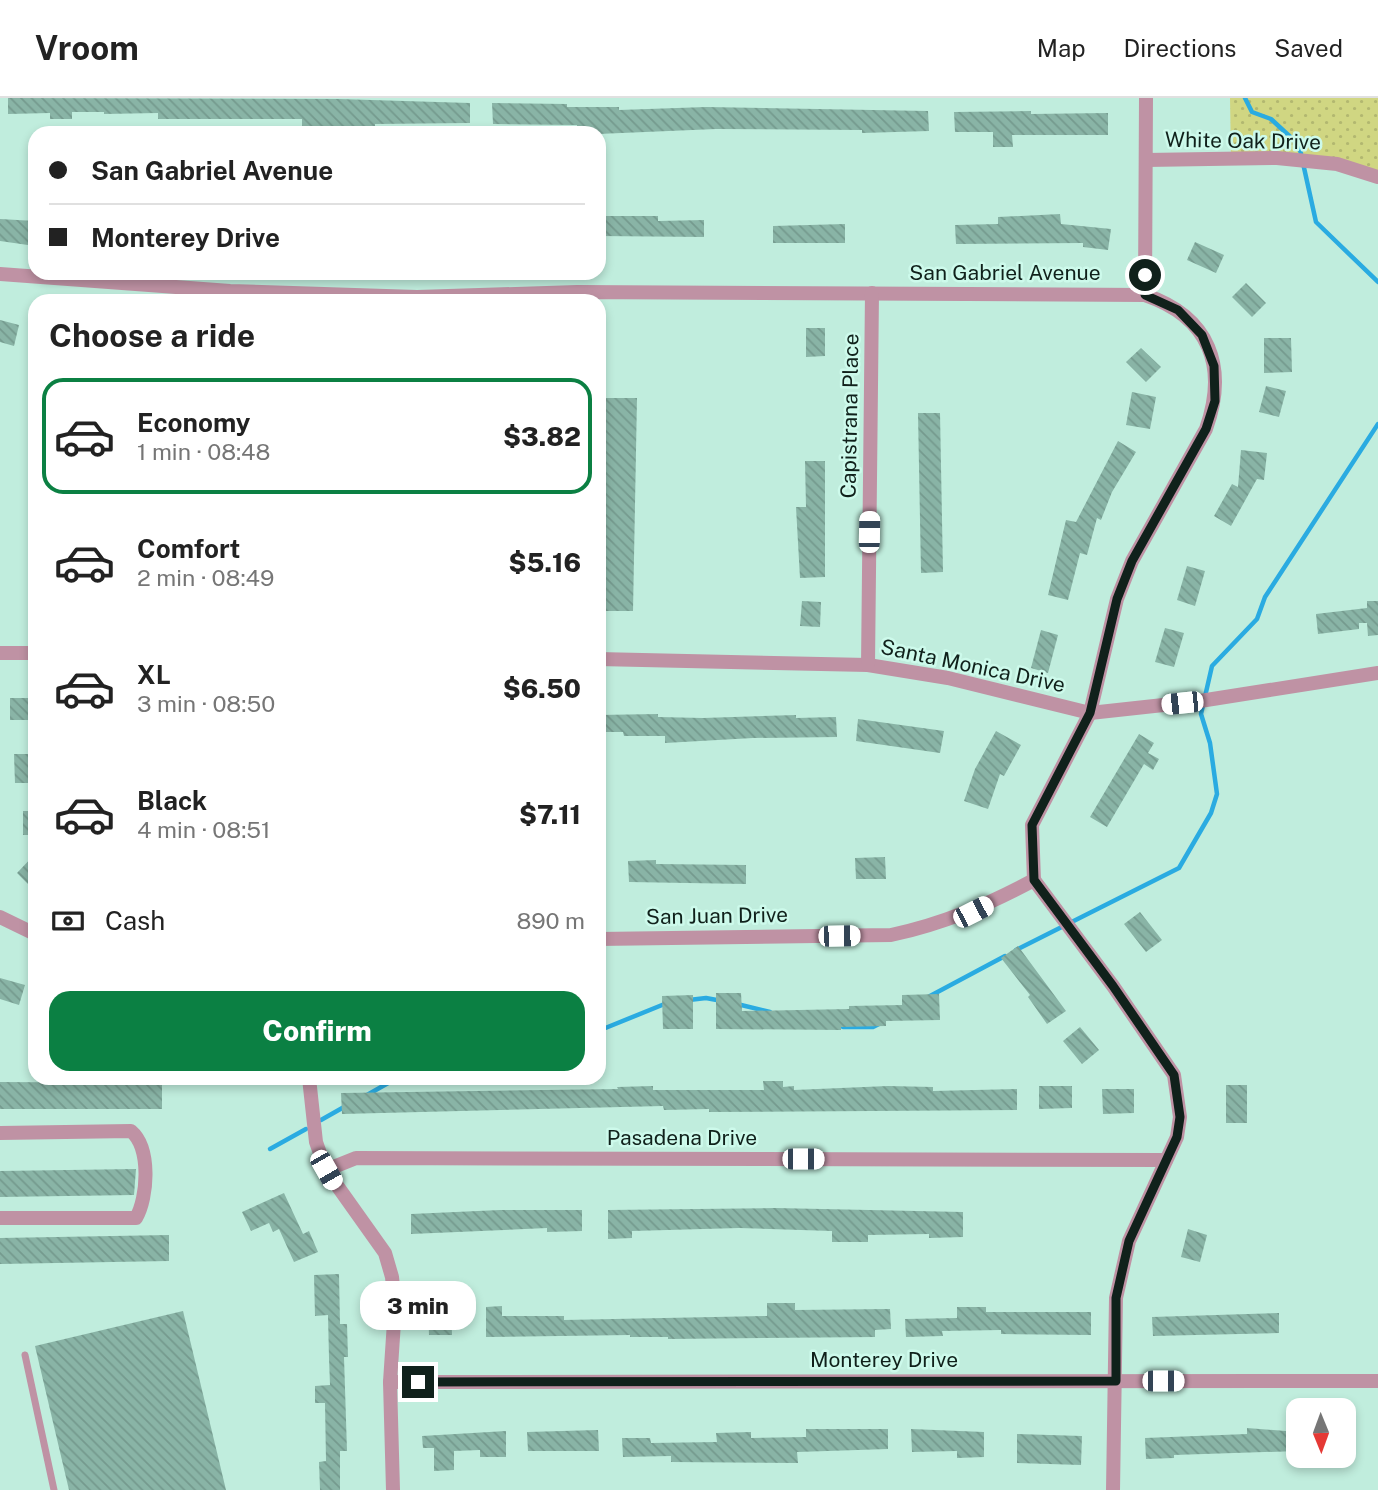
<!DOCTYPE html>
<meta charset="utf-8">
<style>
body{margin:0;font-family:"Public Sans",sans-serif;background:#f6f6f6;color:#222;height:100vh;display:flex;flex-direction:column;font-size:26px;white-space:nowrap}
*{box-sizing:border-box;margin:0}
p{font-size:23px;color:#767676}
.icon{flex:none;width:38px;height:38px;fill:none;stroke:currentColor;stroke-width:2;stroke-linecap:round;stroke-linejoin:round}
.map{position:relative;flex:1;overflow:hidden}
.panel{position:absolute;left:28px;top:196px;width:578px;height:791px;display:flex;flex-direction:column;background:#fff;border-radius:21px;box-shadow:0 4px 10px #0003}
.panel>*{flex:none}
.banner{position:absolute;left:28px;top:28px;width:578px;height:154px;border-radius:21px;box-shadow:0 4px 10px #0003;display:grid;align-content:center;height:154px;padding:0 21px;background:#fff}
.needle{width:46px;rotate:179deg}
.tools{position:absolute;left:1286px;top:1300px;display:grid;gap:14px}
.tools a{display:grid;place-items:center;width:70px;height:70px;border-radius:14px;background:#fff;box-shadow:0 4px 10px #0003;font-size:35px}
.end{position:absolute;width:32px;height:32px;margin:-16px;border:9px solid #10211b;background:#fff;box-shadow:0 0 0 4px #fff}
.from{border-radius:50%}
.bubble{position:absolute;height:49px;border-radius:21px;background:#fff;box-shadow:0 4px 10px #0003;font-size:23px;font-weight:800;line-height:49px;text-align:center}
.car{position:absolute;width:21px;height:42px;margin:-21px -10px;border-radius:9px;box-shadow:0 0 5px 2px #0007;background:linear-gradient(#fff 24%,#345 0 40%,#fff 0 76%,#345 0 86%,#fff 0)}
.banner b{display:flex;align-items:center;gap:24px;height:66px;font-size:26px}
.banner b+b{border-top:2px solid #e0e0e0}
.banner i{width:18px;height:18px;background:#222}
ul{padding:0;list-style:none}
li{display:flex;align-items:center;gap:21px;height:116px;margin:0 14px 10px;padding:0 7px;border:4px solid transparent;border-radius:21px}
li div{flex:1}
li b{display:block;font-size:26px}
li em{font-style:normal;font-weight:800}
li.on{border-color:#0b8043}
li>.icon{width:63px;height:63px;stroke-width:1.5}
h2{padding:0 21px;font-size:32px;line-height:84px}
.pay{display:flex;align-items:center;gap:18px;height:77px;padding:0 21px;font-size:26px}
.pay p{margin-inline-start:auto}
.cta{display:flex;gap:14px;margin-top:auto;padding:14px 21px}
.cta a{flex:1;height:80px;border-radius:21px;background:#0b8043;color:#fff;font-size:28px;font-weight:800;line-height:80px;text-align:center}
header{display:flex;align-items:center;gap:42px;box-sizing:border-box;height:98px;padding:0 35px;background:#fff;border-bottom:2px solid #e0e0e0}
header strong{font-size:33px}
nav{display:flex;gap:38px;margin-inline-start:auto;font-size:24px}
.map>svg:first-child{display:block}
</style>
<header>
<strong>Vroom</strong>
<nav><a>Map</a><a>Directions</a><a>Saved</a></nav>
</header>
<div class="map">
<svg width="1378" height="1392" viewBox="0 0 1378 1392">
<defs>
<pattern id="park-dots" width="8" height="8" patternUnits="userSpaceOnUse" patternTransform="scale(1.75)"><rect width="8" height="8" fill="#d0d682"/><path d="M2 2h.1M6 6h.1" fill="none" stroke="#b2b770" stroke-width="1.8" stroke-linecap="round"/></pattern>
<pattern id="building-back-hatch" width="6" height="6" patternUnits="userSpaceOnUse" patternTransform="scale(1.75)"><rect width="6" height="6" fill="#89b4a6"/><path d="M-1 5l2 2M0 0l6 6M5-1l2 2" fill="none" stroke="#759a8e"/></pattern>
</defs>
<rect width="100%" height="100%" fill="#c0eddd"/>
<polygon fill="url(#park-dots)" points="1230,0 1378,0 1378,78 1259,60 1231,61"/>
<g fill="none" stroke-linecap="round" stroke-linejoin="round">
<g stroke="#2aabe1" stroke-width="4.5">
<polyline points="1245,0 1252,14 1271,21 1299,47 1316,124 1378,184"/>
<polyline points="1016,852 1179,770 1211,715 1217,696 1210,645 1201,616 1212,568 1257,521 1265,499 1378,326"/>
<polyline points="930,898 1005,858"/>
<polyline points="689,902 706,900 722,903"/>
<polyline points="737,906 770,914"/>
<polyline points="843,929 873,929 879,926"/>
<polyline points="598,933 667,905"/>
<polyline points="367,997 397,980"/>
<polyline points="321,1022 344,1009"/>
<polyline points="270,1051 306,1031"/>
</g>
</g>
<g fill="url(#building-back-hatch)">
<polygon points="8,0 339,1 470,5 470,25 375,26 375,30 302,29 302,21 158,21 158,15 104,16 104,14 72,14 72,21 50,21 50,15 8,16"/>
<polygon points="492,5 567,6 567,9 619,9 619,12 706,9 928,13 929,33 862,35 862,32 716,31 598,36 577,31 577,27 493,26"/>
<polygon points="1031,13 1031,16 1108,15 1108,37 1012,37 1013,49 993,49 993,34 955,34 954,14"/>
<polygon points="1060,116 1061,126 1111,131 1108,152 1083,149 1083,145 956,146 955,127 998,126 998,119"/>
<polygon points="598,118 658,118 658,123 704,122 704,139 598,138"/>
<polygon points="0,121 35,123 35,148 0,143"/>
<polygon points="845,126 845,145 773,145 773,128"/>
<polygon points="1195,144 1224,157 1216,175 1187,162"/>
<polygon points="1246,185 1266,205 1252,219 1232,199"/>
<polygon points="0,222 19,227 14,248 0,244"/>
<polygon points="806,230 825,230 825,258 806,259"/>
<polygon points="1264,240 1291,240 1292,274 1264,275"/>
<polygon points="1141,250 1161,269 1146,284 1126,264"/>
<polygon points="1266,288 1286,293 1279,319 1259,314"/>
<polygon points="1132,294 1156,299 1150,331 1126,327"/>
<polygon points="598,300 637,300 633,513 598,513"/>
<polygon points="918,315 940,315 943,474 921,475"/>
<polygon points="1118,343 1136,354 1112,394 1101,422 1097,420 1087,457 1080,455 1068,502 1048,497 1066,422 1076,424"/>
<polygon points="1241,352 1267,355 1264,382 1257,381 1231,428 1214,418 1232,386 1238,389"/>
<polygon points="805,363 825,363 825,479 800,480 796,409 806,409"/>
<polygon points="1187,468 1205,473 1195,508 1177,502"/>
<polygon points="802,503 821,504 820,529 800,528"/>
<polygon points="1367,503 1378,503 1378,537 1368,538 1367,525 1359,525 1359,531 1318,536 1316,516 1367,510"/>
<polygon points="1165,530 1184,535 1174,569 1155,564"/>
<polygon points="1041,532 1058,537 1048,575 1031,570"/>
<rect x="10" y="600" width="25" height="22"/>
<polygon points="658,616 658,619 703,620 796,617 796,620 836,619 837,639 753,640 665,645 665,638 624,638 623,634 598,634 598,617"/>
<polygon points="858,621 944,633 940,655 856,643"/>
<polygon points="996,633 1021,647 1004,678 1000,676 988,711 964,703 975,671"/>
<polygon points="1139,636 1154,645 1148,655 1159,661 1153,672 1144,666 1107,729 1090,719"/>
<polygon points="14,656 35,656 35,685 15,685"/>
<rect x="23" y="713" width="12" height="24"/>
<polygon points="35,756 35,793 17,775"/>
<polygon points="885,759 886,781 856,781 855,760"/>
<polygon points="656,762 656,766 746,767 746,786 629,784 628,763"/>
<polygon points="1140,814 1162,842 1146,854 1124,826"/>
<polygon points="1018,848 1066,913 1047,926 1028,899 1030,897 1001,860"/>
<polygon points="0,880 25,887 19,907 0,901"/>
<polygon points="716,895 741,895 742,913 849,911 849,908 902,907 902,897 939,896 940,922 886,923 886,928 841,929 841,932 716,931"/>
<polygon points="693,897 693,931 663,931 662,898"/>
<polygon points="1080,929 1099,952 1082,966 1063,943"/>
<polygon points="763,983 783,983 783,989 794,988 794,992 888,988 933,989 933,993 1017,991 1017,1012 709,1014 709,1011 664,1012 663,1008 342,1016 341,995 618,991 617,989 653,988 653,992 764,992"/>
<polygon points="0,984 162,985 162,1011 0,1011"/>
<rect x="1226" y="987" width="21" height="38"/>
<polygon points="1039,988 1072,988 1072,1010 1039,1011"/>
<polygon points="1102,991 1134,991 1134,1015 1103,1016"/>
<polygon points="136,1071 134,1097 0,1099 0,1073"/>
<polygon points="284,1095 303,1136 309,1133 318,1154 294,1164 279,1131 273,1134 269,1125 251,1133 242,1114"/>
<polygon points="775,1110 963,1114 963,1139 929,1140 929,1136 868,1137 868,1144 832,1144 832,1133 739,1130 632,1133 632,1140 608,1141 608,1112"/>
<polygon points="500,1112 582,1112 582,1133 547,1134 547,1130 411,1136 411,1116"/>
<polygon points="1188,1131 1207,1137 1200,1164 1181,1159"/>
<polygon points="169,1137 169,1163 0,1166 0,1140"/>
<polygon points="339,1176 340,1226 347,1226 348,1259 344,1259 347,1353 340,1353 340,1392 320,1392 319,1364 326,1363 325,1305 315,1305 315,1288 330,1287 329,1260 328,1217 315,1218 314,1177"/>
<polygon points="767,1205 795,1205 795,1212 890,1211 891,1231 875,1232 875,1239 668,1241 668,1239 630,1239 630,1237 486,1239 486,1209 502,1208 502,1218 564,1218 564,1222 767,1218"/>
<polygon points="451,1208 452,1237 429,1237 428,1209"/>
<polygon points="957,1209 986,1209 986,1214 1091,1214 1091,1237 1001,1236 1001,1232 942,1233 943,1238 906,1239 905,1221 957,1220"/>
<polygon points="183,1213 226,1392 69,1392 35,1248"/>
<polygon points="1279,1215 1279,1235 1153,1238 1152,1219"/>
<polygon points="1247,1330 1298,1334 1298,1353 1174,1357 1174,1360 1146,1361 1145,1340 1247,1336"/>
<polygon points="806,1331 888,1331 888,1351 797,1354 798,1365 671,1364 671,1358 623,1359 622,1340 650,1340 651,1345 717,1344 716,1335 751,1334 751,1340 806,1339"/>
<polygon points="911,1331 984,1334 984,1359 957,1360 957,1353 912,1354"/>
<polygon points="598,1332 599,1353 528,1353 527,1334"/>
<polygon points="506,1333 506,1359 480,1359 480,1352 454,1353 454,1372 434,1373 434,1350 423,1350 422,1338"/>
<polygon points="1017,1336 1082,1338 1081,1367 1017,1365"/>
</g>
<g fill="none" stroke-linecap="round" stroke-linejoin="round">
<polyline stroke="#bf92a4" stroke-width="7" points="25,1257 54,1392"/>
<g stroke="#bf92a4" stroke-width="14">
<polyline points="1146,62 1277,60 1337,66 1378,79"/>
<path d="M0 176 230 193 417 199 577 194 1145 197C1210 219 1228 269 1206 331L1132 463 1117 501 1090 615 1032 727 1034 782 1113 888 1174 977 1180 1019 1177 1039 1129 1143 1116 1200 1113 1392"/>
<polyline points="1145,197 1146,0"/>
<polyline points="0,555 35,555"/>
<polyline points="598,561 868,567 948,580 1090,615 1200,603 1378,575"/>
<polyline points="868,567 872,195"/>
<polyline points="0,819 35,836"/>
<path d="M598 841 891 837C943 826 987 807 1034 782"/>
<polyline points="309,980 316,1044 326,1072 385,1155 392,1179 395,1209 390,1284 393,1392"/>
<path d="M0 1035 131 1033C151 1050 148 1099 136 1120H0"/>
<polyline points="326,1072 356,1060 1166,1062"/>
<polyline points="390,1284 1378,1283"/>
</g>
</g>
<g fill="none" stroke-linecap="round" stroke-linejoin="round">
<polyline stroke="#10211b" stroke-width="9" points="418,1284 1116,1283 1116,1200 1129,1143 1177,1039 1180,1019 1174,977 1113,888 1034,782 1032,727 1090,615 1117,501 1132,463 1206,331 1215,303 1214,268 1202,237 1178,212 1145,197 1145,177"/>
</g>
<g text-anchor="middle" stroke-width="5" stroke-linejoin="round" paint-order="stroke">
<g font-size="21" fill="#10211b" stroke="#cdfaeb">
<text transform="translate(1243 43) rotate(1)" y="7">White Oak Drive</text>
<text x="1005" y="182">San Gabriel Avenue</text>
<text transform="translate(850 318) rotate(-89)" y="7">Capistrana Place</text>
<text transform="translate(973 568) rotate(12)" y="7">Santa Monica Drive</text>
<text transform="translate(717 818) rotate(-1)" y="7">San Juan Drive</text>
<text x="682" y="1047">Pasadena Drive</text>
<text x="884" y="1269">Monterey Drive</text>
</g>
</g>
</svg>
<div class="tools">
<a><svg class="needle" viewBox="-14 -14 28 28"><path d="M0-13l5 13h-10z" fill="#e53935"/><path d="M0 13l5-13h-10z" fill="#767676"/></svg></a>
</div>
<i class="end from" style="left:1145px;top:177px"></i>
<i class="end" style="left:418px;top:1284px"></i>
<div class="bubble" style="left:360px;top:1183px;width:116px">3 min</div>
<i class="car" style="left:869px;top:434px;rotate:1deg"></i>
<i class="car" style="left:1182px;top:605px;rotate:264deg"></i>
<i class="car" style="left:973px;top:814px;rotate:63deg"></i>
<i class="car" style="left:839px;top:838px;rotate:89deg"></i>
<i class="car" style="left:803px;top:1061px;rotate:90deg"></i>
<i class="car" style="left:326px;top:1072px;rotate:150deg"></i>
<i class="car" style="left:1163px;top:1283px;rotate:90deg"></i>
<div class="banner">
<b><i class="from"></i>San Gabriel Avenue</b>
<b><i></i>Monterey Drive</b>
</div>
<section class="panel">
<h2>Choose a ride</h2>
<ul>
<li class="on"><svg class="icon" aria-label="car" viewBox="0 0 24 24"><path d="M5 17H2v-5l4-1 3-4h7l3 4 3 1v5h-3M9 17h6M6 11h13"/><circle cx="7" cy="17" r="2"/><circle cx="17" cy="17" r="2"/></svg><div><b>Economy</b><p>1 min · 08:48</p></div><em>$3.82</em></li>
<li><svg class="icon" aria-label="car" viewBox="0 0 24 24"><path d="M5 17H2v-5l4-1 3-4h7l3 4 3 1v5h-3M9 17h6M6 11h13"/><circle cx="7" cy="17" r="2"/><circle cx="17" cy="17" r="2"/></svg><div><b>Comfort</b><p>2 min · 08:49</p></div><em>$5.16</em></li>
<li><svg class="icon" aria-label="car" viewBox="0 0 24 24"><path d="M5 17H2v-5l4-1 3-4h7l3 4 3 1v5h-3M9 17h6M6 11h13"/><circle cx="7" cy="17" r="2"/><circle cx="17" cy="17" r="2"/></svg><div><b>XL</b><p>3 min · 08:50</p></div><em>$6.50</em></li>
<li><svg class="icon" aria-label="car" viewBox="0 0 24 24"><path d="M5 17H2v-5l4-1 3-4h7l3 4 3 1v5h-3M9 17h6M6 11h13"/><circle cx="7" cy="17" r="2"/><circle cx="17" cy="17" r="2"/></svg><div><b>Black</b><p>4 min · 08:51</p></div><em>$7.11</em></li>
</ul>
<div class="pay"><svg class="icon" aria-label="cash" viewBox="0 0 24 24"><path d="M3 7h18v10H3z"/><circle cx="12" cy="12" r="2"/></svg>Cash<p>890 m</p></div>
<div class="cta"><a>Confirm</a></div>
</section>
</div>
